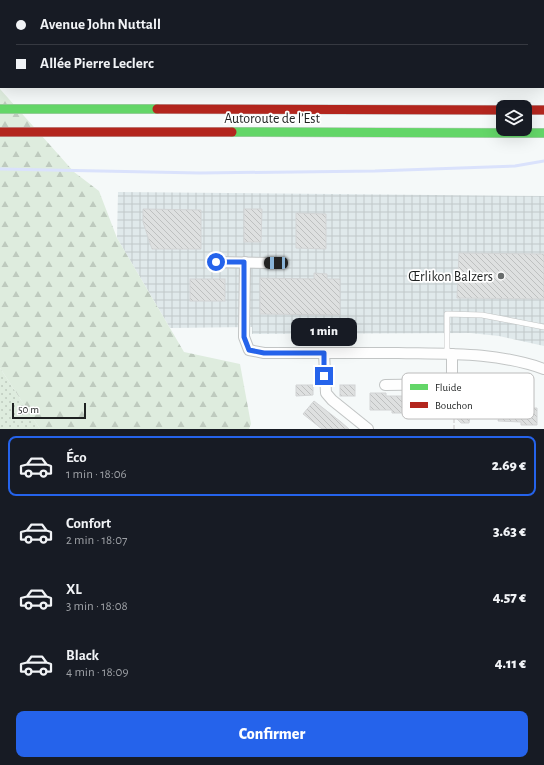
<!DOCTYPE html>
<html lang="fr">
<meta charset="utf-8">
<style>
body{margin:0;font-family:"Alegreya Sans",sans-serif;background:#20242c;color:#f1f3f6;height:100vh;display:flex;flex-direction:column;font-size:15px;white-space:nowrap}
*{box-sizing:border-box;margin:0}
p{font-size:13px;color:#9ea1a6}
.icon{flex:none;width:22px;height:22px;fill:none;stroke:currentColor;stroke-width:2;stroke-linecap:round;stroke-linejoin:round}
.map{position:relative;height:429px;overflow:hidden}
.panel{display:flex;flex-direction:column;background:#171b24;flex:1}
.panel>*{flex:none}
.hud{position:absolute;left:0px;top:0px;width:544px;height:88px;box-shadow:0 4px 16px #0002;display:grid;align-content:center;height:88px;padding:0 16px;background:#171b24}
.controls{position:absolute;left:496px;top:100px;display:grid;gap:8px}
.controls a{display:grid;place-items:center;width:36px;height:36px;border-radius:8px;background:#171b24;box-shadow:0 4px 16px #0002;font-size:20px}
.scale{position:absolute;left:12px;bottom:10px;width:74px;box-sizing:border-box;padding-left:4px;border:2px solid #1e2121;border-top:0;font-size:11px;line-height:14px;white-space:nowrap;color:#1e2121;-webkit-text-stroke:3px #fff;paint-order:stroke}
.end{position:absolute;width:18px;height:18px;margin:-9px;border:5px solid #2563eb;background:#fff;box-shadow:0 0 0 2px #fff}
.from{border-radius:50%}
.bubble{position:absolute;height:28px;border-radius:8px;background:#171b24;box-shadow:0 4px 16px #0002;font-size:13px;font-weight:800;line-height:28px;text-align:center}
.car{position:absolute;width:12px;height:24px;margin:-12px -6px;border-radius:5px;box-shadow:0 0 3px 1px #0007;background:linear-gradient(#222 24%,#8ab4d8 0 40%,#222 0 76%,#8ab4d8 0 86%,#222 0)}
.hud b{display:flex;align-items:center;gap:14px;height:38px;font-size:15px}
.hud b+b{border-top:1px solid #363941}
.hud i{width:10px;height:10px;background:#f1f3f6}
ul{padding:7px 0 0;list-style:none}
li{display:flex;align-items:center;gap:12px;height:60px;margin:0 8px 6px;padding:0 8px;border:2px solid transparent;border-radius:8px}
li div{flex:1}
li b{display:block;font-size:15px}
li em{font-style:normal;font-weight:800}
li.on{border-color:#2563eb}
li>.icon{width:36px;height:36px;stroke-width:1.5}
.cta{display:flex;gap:8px;margin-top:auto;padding:8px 16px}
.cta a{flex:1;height:46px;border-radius:8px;background:#2563eb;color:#fff;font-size:16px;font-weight:800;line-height:46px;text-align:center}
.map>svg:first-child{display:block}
</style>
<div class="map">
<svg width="544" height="429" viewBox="0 0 544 429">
<defs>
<pattern id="industrial-grid" width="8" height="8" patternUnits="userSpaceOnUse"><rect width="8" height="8" fill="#e0e9eb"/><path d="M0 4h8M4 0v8" fill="none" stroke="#c0c8c9"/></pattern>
<pattern id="green-dots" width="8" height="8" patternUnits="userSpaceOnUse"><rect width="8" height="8" fill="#deecde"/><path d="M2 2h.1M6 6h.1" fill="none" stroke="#becabe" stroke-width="1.8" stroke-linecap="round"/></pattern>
<pattern id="forest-firs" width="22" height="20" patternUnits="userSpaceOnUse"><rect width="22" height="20" fill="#deecde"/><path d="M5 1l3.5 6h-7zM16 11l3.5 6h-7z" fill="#becabe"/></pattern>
<pattern id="building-back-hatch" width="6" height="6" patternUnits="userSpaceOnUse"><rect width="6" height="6" fill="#dee0e0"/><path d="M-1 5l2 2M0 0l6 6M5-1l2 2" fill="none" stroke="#bec0c0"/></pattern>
</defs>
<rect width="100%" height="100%" fill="#f5f9f9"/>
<polygon fill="url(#industrial-grid)" points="118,192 544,196 544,346 499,336 470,333 252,334 252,327 170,328 117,238"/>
<g fill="url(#green-dots)">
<polygon points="328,0 544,0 544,66 543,1"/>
<polygon points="0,368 40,429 0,429"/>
</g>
<g fill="url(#forest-firs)">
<polygon points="228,0 322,0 323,1 227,1"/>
<polygon points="0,89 74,172 99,191 117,238 184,352 240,364 251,424 249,429 40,429 0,368"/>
</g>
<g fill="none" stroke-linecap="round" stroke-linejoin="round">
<polyline stroke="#dae2fc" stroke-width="3" points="0,169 200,173 375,171 515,166 544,161"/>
</g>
<g fill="url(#building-back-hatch)" stroke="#d2d4d5">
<polygon points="143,209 201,210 201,249 152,249 143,222"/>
<polygon points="244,209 262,209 261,242 244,242"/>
<polygon points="296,213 326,214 326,249 296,248"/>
<polygon points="459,253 544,254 544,299 457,298"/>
<polygon points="314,273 327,274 327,279 340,279 340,315 260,314 260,278 314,279"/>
<rect x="190" y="279" width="35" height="22"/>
<polygon points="296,385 313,385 313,395 296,396"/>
<rect x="340" y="385" width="15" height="11"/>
<polygon points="370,393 386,393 386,396 432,396 432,401 476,401 476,399 493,400 493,404 515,404 515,408 537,408 537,425 521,425 521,422 498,421 499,417 470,416 469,423 461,423 456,418 438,418 438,413 392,413 392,410 370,410"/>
<polygon points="314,401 341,422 349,429 322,429 303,414"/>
</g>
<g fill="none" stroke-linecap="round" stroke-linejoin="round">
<defs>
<polyline id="lane" points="447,354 447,314 482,315 544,327"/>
<g id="street">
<polyline points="216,262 276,263"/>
<path d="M245 262 244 337 249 350 264 353C309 353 354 353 398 353 447 354 497 352 544 369"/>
<polyline points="324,353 326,393 332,400 368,429"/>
<polyline points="452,354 452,384"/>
<polyline points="385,385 455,384 478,386 504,391"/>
</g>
<g id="fast">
<polyline points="0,109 157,109"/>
<polyline points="232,132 544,133"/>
</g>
<g id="jam">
<polyline points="157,109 503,110"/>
<polyline points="525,110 544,110"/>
<polyline points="0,132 232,132"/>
</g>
</defs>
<use href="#lane" stroke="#c2c5c5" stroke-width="6"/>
<use href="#street" stroke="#c2c5c5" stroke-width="12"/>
<use href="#fast" stroke="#c2c5c5" stroke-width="10"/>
<use href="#jam" stroke="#c2c5c5" stroke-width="10"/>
<polyline stroke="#dedfdf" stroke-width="2" stroke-dasharray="4 2" stroke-linecap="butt" points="454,429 454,392"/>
<use href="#lane" stroke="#fefefe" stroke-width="5"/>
<use href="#street" stroke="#fefefe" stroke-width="10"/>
<use href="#fast" stroke="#63d668" stroke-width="9"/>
<use href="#jam" stroke="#b3261e" stroke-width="9"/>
</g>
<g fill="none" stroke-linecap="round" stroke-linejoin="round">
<polyline stroke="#2563eb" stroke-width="5" points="216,262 244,262 244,337 249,350 264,353 324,353 324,376"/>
</g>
<circle fill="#696d6d" stroke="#fff" stroke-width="1.5" cx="501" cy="276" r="4"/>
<g text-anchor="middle" stroke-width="3.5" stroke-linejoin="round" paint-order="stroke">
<g font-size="14" fill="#1e2121" stroke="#fff">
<text x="272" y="123">Autoroute de l’Est</text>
</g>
<g font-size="14" fill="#1e2121" stroke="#fff" text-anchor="end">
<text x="493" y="281">Œrlikon Balzers</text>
</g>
</g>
<rect x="402" y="373" width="132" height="46" rx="6" fill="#fff" stroke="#bcbcbc" stroke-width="1"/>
<rect x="410" y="384" width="18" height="6" fill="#63d668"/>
<rect x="410" y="402" width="18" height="6" fill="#b3261e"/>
<g font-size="11" fill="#1e2121">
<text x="435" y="391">Fluide</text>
<text x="435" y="409">Bouchon</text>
</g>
</svg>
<div class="controls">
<a><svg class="icon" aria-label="layers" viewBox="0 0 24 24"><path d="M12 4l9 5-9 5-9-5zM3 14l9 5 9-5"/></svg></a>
</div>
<div class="scale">50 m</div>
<i class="end from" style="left:216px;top:262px"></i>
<i class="end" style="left:324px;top:376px"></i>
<div class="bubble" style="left:291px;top:318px;width:66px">1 min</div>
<i class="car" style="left:276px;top:263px;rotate:270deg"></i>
<div class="hud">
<b><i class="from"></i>Avenue John Nuttall</b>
<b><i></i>Allée Pierre Leclerc</b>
</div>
</div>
<section class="panel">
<ul>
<li class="on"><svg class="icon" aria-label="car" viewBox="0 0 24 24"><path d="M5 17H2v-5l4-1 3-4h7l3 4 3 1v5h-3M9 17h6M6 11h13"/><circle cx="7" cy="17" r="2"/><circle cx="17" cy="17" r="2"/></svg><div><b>Éco</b><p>1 min · 18:06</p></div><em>2.69 €</em></li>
<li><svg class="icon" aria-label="car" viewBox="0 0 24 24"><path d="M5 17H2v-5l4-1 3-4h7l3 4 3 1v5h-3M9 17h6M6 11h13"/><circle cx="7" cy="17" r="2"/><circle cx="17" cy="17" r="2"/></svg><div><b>Confort</b><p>2 min · 18:07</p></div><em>3.63 €</em></li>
<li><svg class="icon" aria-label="car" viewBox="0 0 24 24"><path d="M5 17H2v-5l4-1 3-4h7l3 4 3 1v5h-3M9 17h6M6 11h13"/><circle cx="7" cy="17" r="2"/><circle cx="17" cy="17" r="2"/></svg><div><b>XL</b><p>3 min · 18:08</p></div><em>4.57 €</em></li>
<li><svg class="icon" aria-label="car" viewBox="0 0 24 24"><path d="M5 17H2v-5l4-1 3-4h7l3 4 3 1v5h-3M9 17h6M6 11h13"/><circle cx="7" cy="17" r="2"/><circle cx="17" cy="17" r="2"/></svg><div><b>Black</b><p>4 min · 18:09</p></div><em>4.11 €</em></li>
</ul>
<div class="cta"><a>Confirmer</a></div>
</section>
